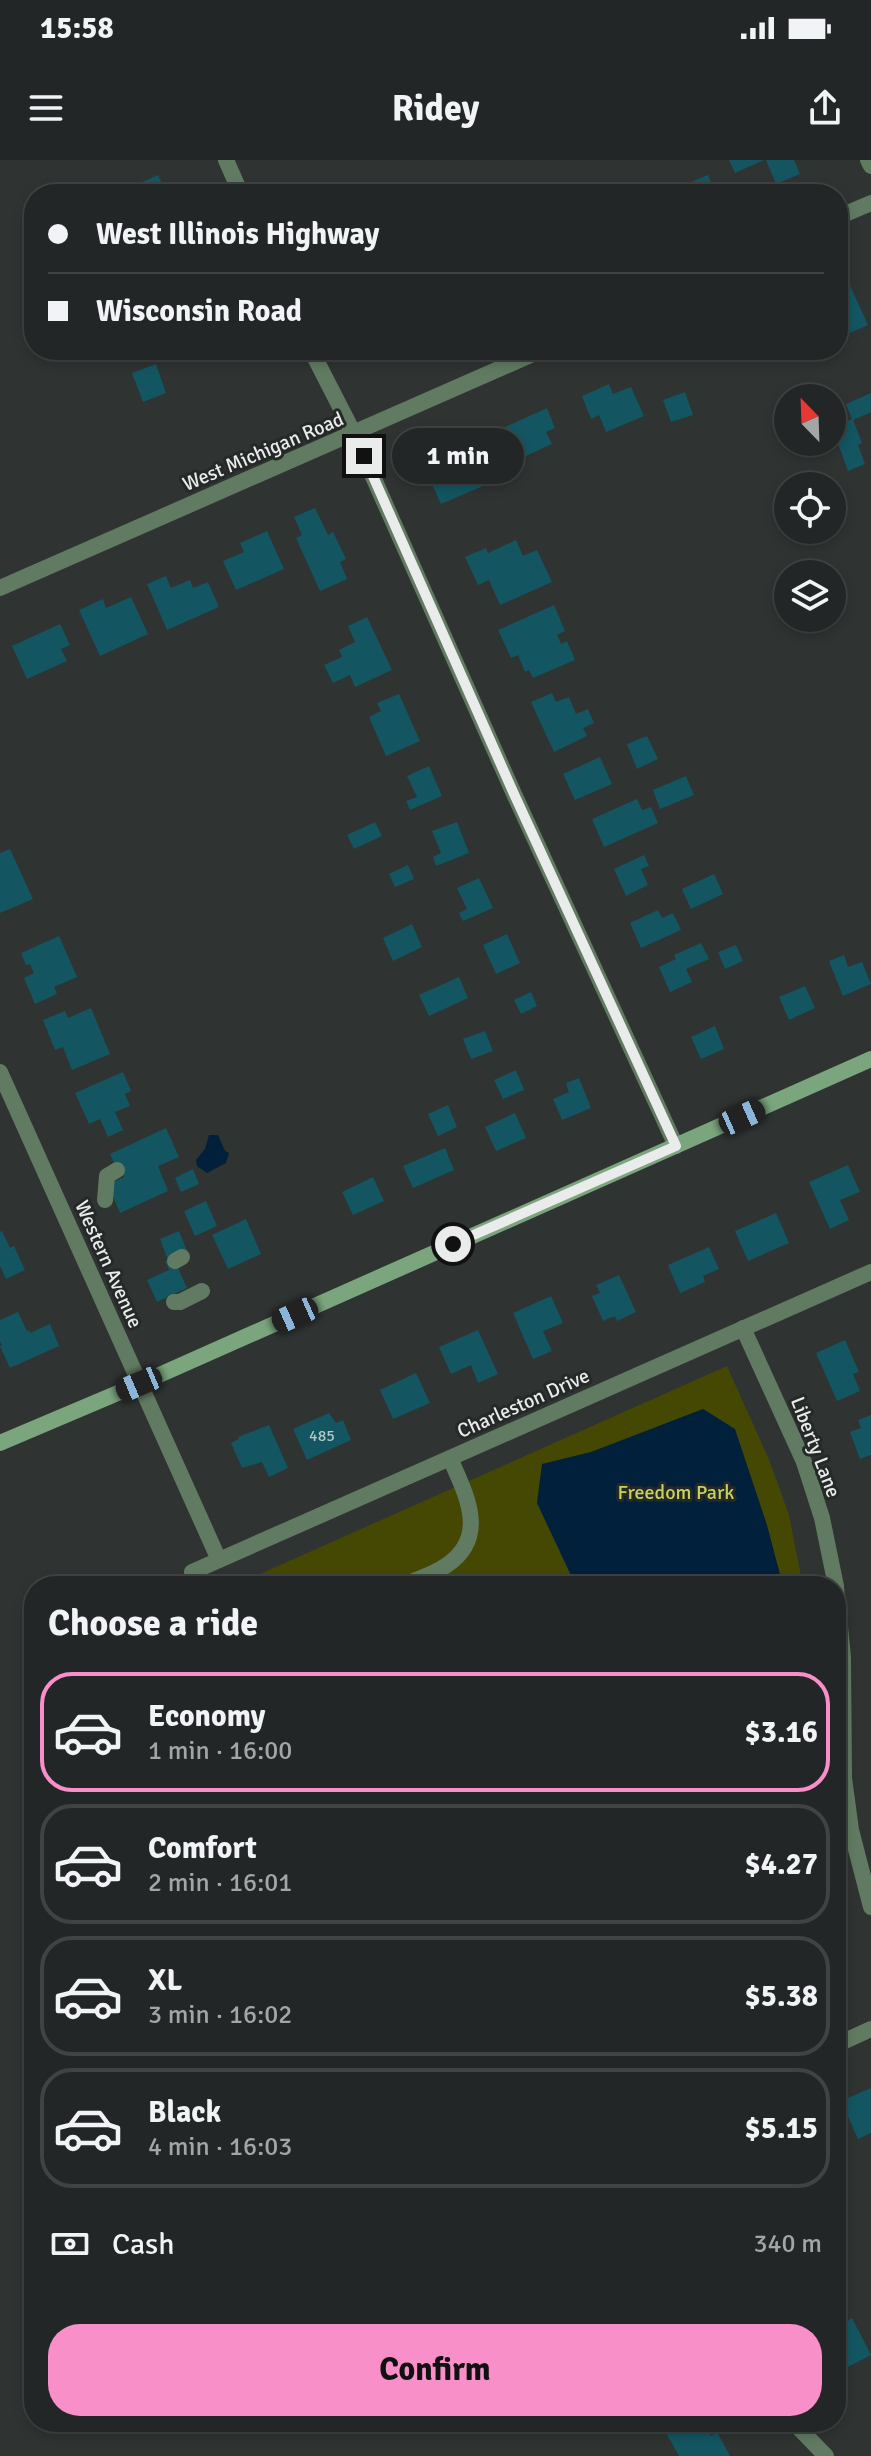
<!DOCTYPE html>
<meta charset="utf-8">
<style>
body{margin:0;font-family:Signika,sans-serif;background:#2b2e2e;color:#f1f3f6;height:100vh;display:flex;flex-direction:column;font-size:30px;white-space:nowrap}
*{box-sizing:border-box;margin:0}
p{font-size:26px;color:#a3a5a7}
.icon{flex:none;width:44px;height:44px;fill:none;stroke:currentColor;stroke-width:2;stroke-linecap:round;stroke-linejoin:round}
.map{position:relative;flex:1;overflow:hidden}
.details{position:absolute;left:24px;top:1416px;width:822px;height:856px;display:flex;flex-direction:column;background:#232626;border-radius:32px;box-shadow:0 4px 12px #0003,0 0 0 2px #404343}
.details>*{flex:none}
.hud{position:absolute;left:24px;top:24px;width:824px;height:176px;border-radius:32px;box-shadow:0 4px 12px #0003,0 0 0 2px #404343;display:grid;align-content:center;height:176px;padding:0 24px;background:#232626}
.needle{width:52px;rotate:337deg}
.fabs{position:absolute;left:774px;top:224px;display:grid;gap:16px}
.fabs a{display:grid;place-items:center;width:72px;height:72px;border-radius:50%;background:#232626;box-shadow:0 4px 12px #0003,0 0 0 2px #404343;font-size:40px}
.end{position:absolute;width:36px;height:36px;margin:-18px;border:10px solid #e9eceb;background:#111;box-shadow:0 0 0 4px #111}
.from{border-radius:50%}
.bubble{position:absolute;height:56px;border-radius:28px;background:#232626;box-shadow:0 4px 12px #0003,0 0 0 2px #404343;font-size:26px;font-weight:700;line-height:56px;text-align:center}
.car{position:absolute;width:24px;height:48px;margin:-24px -12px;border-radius:10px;box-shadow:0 0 6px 2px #0007;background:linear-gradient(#222 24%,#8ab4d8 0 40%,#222 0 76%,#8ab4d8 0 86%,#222 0)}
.hud b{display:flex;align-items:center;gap:28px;height:76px;font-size:30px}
.hud b+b{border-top:2px solid #404343}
.hud i{width:20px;height:20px;background:#f1f3f6}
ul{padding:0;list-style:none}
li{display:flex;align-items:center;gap:24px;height:120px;margin:0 16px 12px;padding:0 8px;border:4px solid #404343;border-radius:32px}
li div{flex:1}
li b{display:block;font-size:30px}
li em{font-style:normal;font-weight:700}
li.on{border-color:#f98fc9}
li>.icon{width:72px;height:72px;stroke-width:1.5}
h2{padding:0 24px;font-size:36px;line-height:96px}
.pay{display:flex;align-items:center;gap:20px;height:88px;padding:0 24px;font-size:30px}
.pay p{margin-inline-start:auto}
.cta{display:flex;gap:16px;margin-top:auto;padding:16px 24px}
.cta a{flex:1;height:92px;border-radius:32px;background:#f98fc9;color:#111;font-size:32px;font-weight:700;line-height:92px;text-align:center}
.status{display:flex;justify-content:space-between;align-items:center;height:56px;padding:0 40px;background:#232626;direction:ltr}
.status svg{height:22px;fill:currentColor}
header{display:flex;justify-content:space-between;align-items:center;height:104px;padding:0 24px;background:#232626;font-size:36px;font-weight:700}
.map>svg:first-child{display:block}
</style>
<div class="status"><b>15:58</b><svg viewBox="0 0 49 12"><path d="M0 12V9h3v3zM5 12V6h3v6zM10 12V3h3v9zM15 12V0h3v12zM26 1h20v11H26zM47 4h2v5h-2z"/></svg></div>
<header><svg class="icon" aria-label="menu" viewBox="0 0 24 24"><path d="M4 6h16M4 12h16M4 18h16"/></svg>Ridey<svg class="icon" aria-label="share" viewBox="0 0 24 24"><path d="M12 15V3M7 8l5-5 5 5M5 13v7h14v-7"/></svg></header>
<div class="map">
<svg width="871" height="2296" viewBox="0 0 871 2296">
<rect width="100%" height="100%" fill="#2f3332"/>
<polygon fill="#454803" points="727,1206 770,1302 789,1355 803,1426 233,1426"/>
<g fill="#00203b">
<polygon points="209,975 218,975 225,991 229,993 226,1003 207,1013 197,1006 196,1000 205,989"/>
<polygon points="703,1249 735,1269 767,1365 783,1426 576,1426 537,1343 542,1304 591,1292"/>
</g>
<g fill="#135662">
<polygon points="729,0 764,0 735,13"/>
<polygon points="766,0 794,0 800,14 776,24"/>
<polygon points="158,15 167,34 130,34 128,28"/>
<polygon points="708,15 716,34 661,34"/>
<polygon points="848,121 868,165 845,175 838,159 838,125"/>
<polygon points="156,204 166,233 143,242 132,213"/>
<polygon points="609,224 613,234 631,227 644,256 606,272 599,255 591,259 582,236"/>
<polygon points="685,232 693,255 671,262 663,240"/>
<polygon points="871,233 871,252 853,260 862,283 858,285 865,304 848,311 832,267 852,259 846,244"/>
<polygon points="547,248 555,268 546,272 552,284 517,300 503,268"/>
<polygon points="467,290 483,326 441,344 422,302 442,293 444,300"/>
<polygon points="315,348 328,375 333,372 346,399 340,402 347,419 320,431 296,378 302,375 294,357"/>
<polygon points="267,371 284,409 236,430 223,401 244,392 240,383"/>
<polygon points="516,380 523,396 537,390 552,422 500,445 489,420 478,425 465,397 486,388 488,393"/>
<polygon points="166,416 171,428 190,420 193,428 208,422 219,447 167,470 147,424"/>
<polygon points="131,437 148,474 100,496 79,450 103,439 106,448"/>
<polygon points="554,445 565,471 557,475 561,484 567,481 575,500 533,518 529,510 525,512 518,495 511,498 498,470"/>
<polygon points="367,457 392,510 355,527 350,515 333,523 324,505 342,497 339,490 355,482 348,466"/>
<polygon points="60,464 70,485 61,489 67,501 27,519 12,486"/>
<polygon points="552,533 556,542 569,537 576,554 588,549 594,563 583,568 587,576 554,592 531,542"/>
<polygon points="399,534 420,581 386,596 369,557 381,551 377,543"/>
<polygon points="647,576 658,599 637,609 627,584"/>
<polygon points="600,597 612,624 575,640 563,614"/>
<polygon points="429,606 442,636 410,650 406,641 417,637 407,616"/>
<polygon points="686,616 694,635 660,649 653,630"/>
<polygon points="637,639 642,650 651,647 658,663 604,687 592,659"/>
<polygon points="375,662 382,676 354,689 347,675"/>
<polygon points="457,662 469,693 436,706 433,697 441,693 432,671"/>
<polygon points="10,689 33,739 0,753 0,693"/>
<polygon points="644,695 649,706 641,709 648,725 626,736 614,709"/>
<polygon points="408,705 414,719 395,727 389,714"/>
<polygon points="714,714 723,734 691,749 682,729"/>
<polygon points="479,718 493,748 463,761 459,753 467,749 457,728"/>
<polygon points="658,750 662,758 673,753 681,770 641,788 630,763"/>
<polygon points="412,764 422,787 393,801 383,778"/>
<polygon points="507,774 520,803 496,814 483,785"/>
<polygon points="59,776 77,817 54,827 57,834 35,844 24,818 34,813 30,804 26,805 21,793"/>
<polygon points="701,783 709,799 686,809 692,822 670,832 659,807 676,799 674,795"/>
<polygon points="736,785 743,801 725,809 718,792"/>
<polygon points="844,795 848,807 862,802 871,824 843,836 829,801"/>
<polygon points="459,817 468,838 429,856 419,835"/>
<polygon points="805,826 815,848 789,860 779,837"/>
<polygon points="531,832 537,846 521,854 514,840"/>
<polygon points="91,848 110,894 72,910 63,887 55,890 43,860 65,851 68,858"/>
<polygon points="715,866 724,889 701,899 691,877"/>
<polygon points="485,871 493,891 471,899 463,879"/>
<polygon points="516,910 524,930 503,939 494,920"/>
<polygon points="123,912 131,931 125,934 130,946 115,952 123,970 108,977 100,959 89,964 75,933"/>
<polygon points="579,918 591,948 562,960 553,939 569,932 566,923"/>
<polygon points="448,945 457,967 438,976 428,954"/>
<polygon points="515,953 526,978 496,991 485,967"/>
<polygon points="166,968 179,997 158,1006 168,1031 120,1053 108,1025 124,1017 123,1015 120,1016 110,994"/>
<polygon points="445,988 454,1010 413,1028 403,1006"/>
<polygon points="848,1005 860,1032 840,1040 849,1060 830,1069 809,1022"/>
<polygon points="193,1009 199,1024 181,1032 175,1018"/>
<polygon points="373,1017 384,1041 353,1055 342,1032"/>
<polygon points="206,1041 217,1066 195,1076 184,1051"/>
<polygon points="776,1053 789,1083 748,1101 735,1071"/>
<polygon points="246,1059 261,1094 228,1109 212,1075"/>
<polygon points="2,1071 10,1088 14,1086 25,1110 6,1119 0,1106 0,1072"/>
<polygon points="179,1071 187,1091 173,1097 187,1128 157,1142 147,1120 169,1110 165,1101 168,1100 160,1079"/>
<polygon points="709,1087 719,1109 703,1116 705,1122 680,1133 668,1105"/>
<polygon points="619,1115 636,1152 617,1161 615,1156 603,1161 592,1136 600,1133 596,1125"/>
<polygon points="551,1136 563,1163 543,1171 552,1191 533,1199 513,1153"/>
<polygon points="18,1152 27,1171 29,1170 30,1173 50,1164 59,1186 10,1208 0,1186 2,1185 0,1181 0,1160"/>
<polygon points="478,1170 498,1214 478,1223 471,1205 451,1214 439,1187"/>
<polygon points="845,1180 859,1212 853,1214 860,1231 837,1241 816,1193"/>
<polygon points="416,1213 430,1243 393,1259 380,1230"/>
<polygon points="329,1253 336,1263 343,1260 351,1280 307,1300 293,1269"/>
<polygon points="871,1255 871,1295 860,1299 850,1272 861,1268 858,1260"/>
<polygon points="269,1265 288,1308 269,1317 262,1302 242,1308 231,1283 239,1279 238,1277"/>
<polygon points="871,1928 871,1973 858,1979 841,1941"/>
<polygon points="852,2158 871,2195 846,2208 836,2189 836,2167"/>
<polygon points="677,2262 703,2262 711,2276 717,2272 730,2296 679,2296 664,2269"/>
</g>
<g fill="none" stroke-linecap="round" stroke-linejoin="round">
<g stroke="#617b62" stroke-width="16">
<polyline points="226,0 241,34"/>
<polyline points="868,0 871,6"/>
<polyline points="838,57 871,43"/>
<polyline points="311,190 354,274 514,634 676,986"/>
<polyline points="0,428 542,190"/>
<polyline points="0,912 219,1400"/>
<polyline points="105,1040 107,1016 117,1010"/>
<polyline points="175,1101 182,1097"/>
<polyline points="174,1142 180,1142 202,1131"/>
<polyline points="743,1168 804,1302 822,1358 836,1426"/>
<polyline points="192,1412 871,1112"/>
<path d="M400 1426C415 1420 433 1415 447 1405 489 1376 466 1335 450 1298"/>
<polyline points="836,1427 843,1497 844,1618 851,1670 871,1747"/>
<polyline points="836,1885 871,1869"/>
<polyline points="793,2262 826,2296"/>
</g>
<polyline stroke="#7aa57d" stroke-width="16" points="0,1283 139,1224 871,899"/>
</g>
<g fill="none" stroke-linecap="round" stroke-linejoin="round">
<polyline stroke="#e9eceb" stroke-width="10" points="364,296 514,634 676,986 453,1084"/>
</g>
<g text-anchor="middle" stroke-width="6" stroke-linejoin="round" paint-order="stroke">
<g font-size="16" fill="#b4c6c9">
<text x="322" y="1281">485</text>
</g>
<g font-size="20" fill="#e9eceb" stroke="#252928">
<text transform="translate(263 291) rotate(-23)" y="7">West Michigan Road</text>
<text transform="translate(109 1104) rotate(66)" y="7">Western Avenue</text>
<text transform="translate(523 1243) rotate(-24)" y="7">Charleston Drive</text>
<text transform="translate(816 1287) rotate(69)" y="7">Liberty Lane</text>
</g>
<g font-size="20" fill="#c9d25e" stroke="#252928">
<text x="676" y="1339">Freedom Park</text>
</g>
</g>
</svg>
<div class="fabs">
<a><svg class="needle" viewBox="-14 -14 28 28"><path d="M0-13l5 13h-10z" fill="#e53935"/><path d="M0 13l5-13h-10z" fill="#a3a5a7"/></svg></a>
<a><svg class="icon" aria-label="locate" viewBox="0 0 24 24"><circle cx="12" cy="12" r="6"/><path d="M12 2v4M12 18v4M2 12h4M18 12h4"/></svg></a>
<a><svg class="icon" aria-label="layers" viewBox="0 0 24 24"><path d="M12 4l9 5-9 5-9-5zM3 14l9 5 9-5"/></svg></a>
</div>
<i class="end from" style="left:453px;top:1084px"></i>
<i class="end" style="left:364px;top:296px"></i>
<div class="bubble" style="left:392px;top:268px;width:132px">1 min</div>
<i class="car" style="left:742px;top:957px;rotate:66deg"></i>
<i class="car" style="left:295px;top:1155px;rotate:246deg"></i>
<i class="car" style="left:139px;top:1224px;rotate:247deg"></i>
<div class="hud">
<b><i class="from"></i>West Illinois Highway</b>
<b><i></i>Wisconsin Road</b>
</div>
<section class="details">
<h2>Choose a ride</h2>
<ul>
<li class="on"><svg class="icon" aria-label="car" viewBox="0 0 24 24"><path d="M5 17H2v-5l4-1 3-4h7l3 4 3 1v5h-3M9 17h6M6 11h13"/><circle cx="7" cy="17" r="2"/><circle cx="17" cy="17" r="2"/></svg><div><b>Economy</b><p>1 min · 16:00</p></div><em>$3.16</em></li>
<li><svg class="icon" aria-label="car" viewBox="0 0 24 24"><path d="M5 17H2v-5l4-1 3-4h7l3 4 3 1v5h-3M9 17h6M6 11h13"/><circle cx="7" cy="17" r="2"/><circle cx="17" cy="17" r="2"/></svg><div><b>Comfort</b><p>2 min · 16:01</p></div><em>$4.27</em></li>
<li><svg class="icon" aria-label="car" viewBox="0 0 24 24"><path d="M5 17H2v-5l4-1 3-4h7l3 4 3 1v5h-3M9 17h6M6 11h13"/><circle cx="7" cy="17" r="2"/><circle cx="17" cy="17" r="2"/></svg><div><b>XL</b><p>3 min · 16:02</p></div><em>$5.38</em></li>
<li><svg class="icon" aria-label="car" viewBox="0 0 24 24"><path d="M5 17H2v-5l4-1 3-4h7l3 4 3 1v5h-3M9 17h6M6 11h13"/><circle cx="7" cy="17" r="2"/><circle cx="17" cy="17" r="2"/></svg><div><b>Black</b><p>4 min · 16:03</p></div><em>$5.15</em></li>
</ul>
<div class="pay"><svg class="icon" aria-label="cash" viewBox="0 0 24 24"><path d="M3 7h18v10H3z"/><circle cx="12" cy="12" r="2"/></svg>Cash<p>340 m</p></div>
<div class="cta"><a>Confirm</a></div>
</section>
</div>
